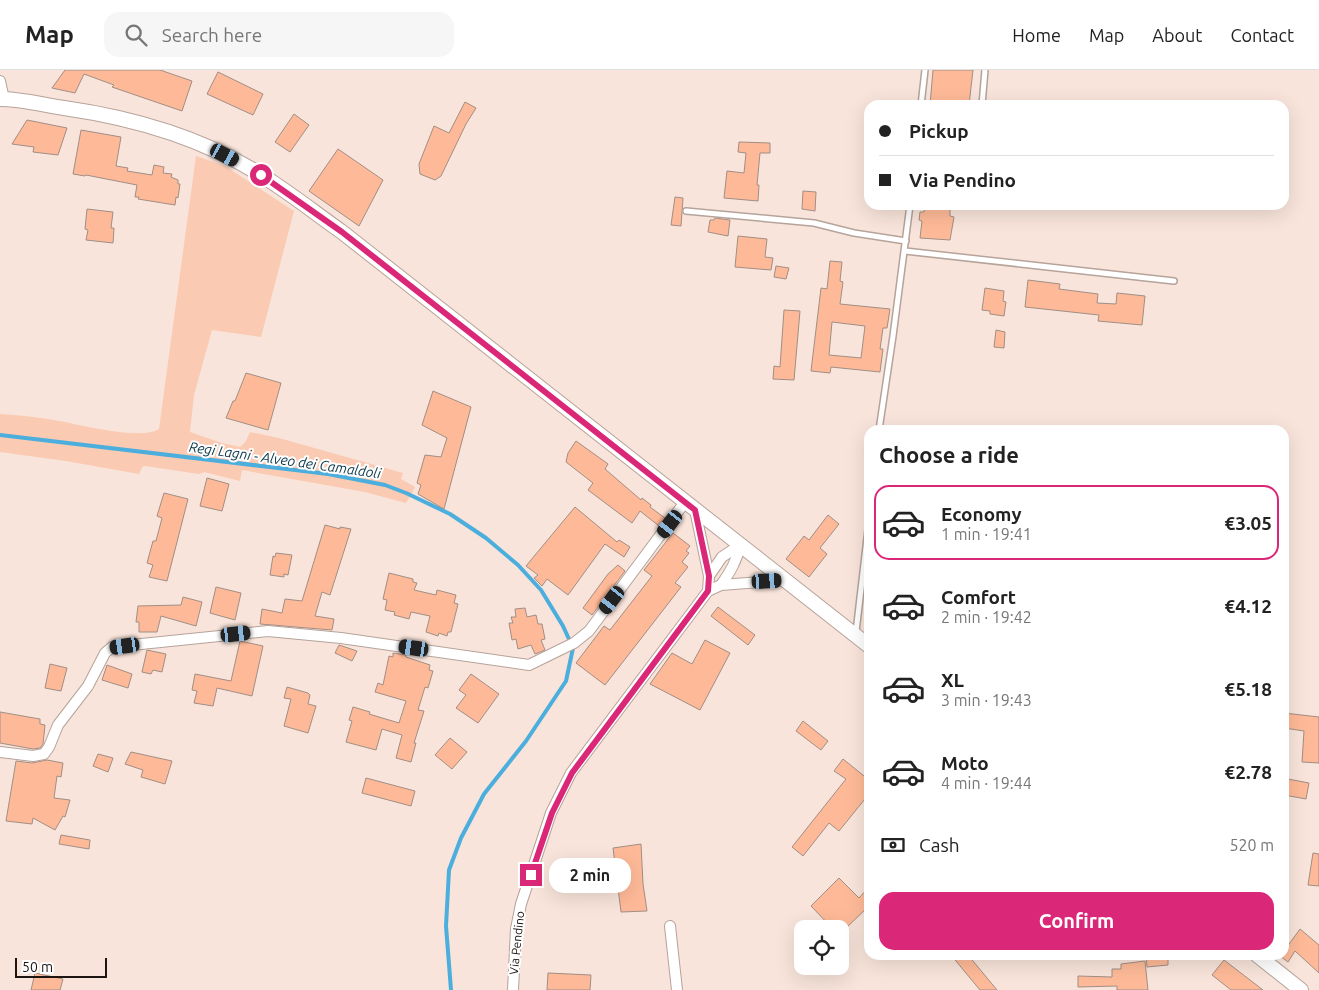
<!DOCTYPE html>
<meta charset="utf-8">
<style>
body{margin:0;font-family:Ubuntu,sans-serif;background:#f6f6f6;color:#222;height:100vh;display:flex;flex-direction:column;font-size:19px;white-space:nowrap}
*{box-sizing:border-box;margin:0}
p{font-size:16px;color:#767676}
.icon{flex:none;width:28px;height:28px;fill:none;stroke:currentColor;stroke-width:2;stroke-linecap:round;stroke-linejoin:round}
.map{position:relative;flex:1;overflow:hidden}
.side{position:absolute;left:864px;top:355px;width:425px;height:535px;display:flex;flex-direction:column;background:#fff;border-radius:15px;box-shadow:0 5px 20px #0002}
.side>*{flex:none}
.top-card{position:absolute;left:864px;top:30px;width:425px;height:110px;border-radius:15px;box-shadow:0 5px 20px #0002;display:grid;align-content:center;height:110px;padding:0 15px;background:#fff}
.tools{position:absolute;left:794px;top:850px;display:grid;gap:10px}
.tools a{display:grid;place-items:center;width:55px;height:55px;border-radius:10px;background:#fff;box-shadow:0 5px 20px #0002;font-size:25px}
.scale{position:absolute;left:15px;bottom:12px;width:92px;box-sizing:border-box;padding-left:5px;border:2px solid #1c1512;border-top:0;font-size:14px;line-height:18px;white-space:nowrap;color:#1c1512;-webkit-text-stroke:4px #fff;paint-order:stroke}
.end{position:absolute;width:22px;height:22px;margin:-11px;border:6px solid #db2777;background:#fff;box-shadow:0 0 0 2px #fff}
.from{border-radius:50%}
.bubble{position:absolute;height:35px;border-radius:15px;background:#fff;box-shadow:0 5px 20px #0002;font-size:16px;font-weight:700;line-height:35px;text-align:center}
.car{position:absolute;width:15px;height:30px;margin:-15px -8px;border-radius:6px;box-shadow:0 0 4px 1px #0007;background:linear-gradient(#222 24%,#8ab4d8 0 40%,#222 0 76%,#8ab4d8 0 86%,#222 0)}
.top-card b{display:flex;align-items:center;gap:18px;height:48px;font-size:19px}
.top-card b+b{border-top:1px solid #e0e0e0}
.top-card i{width:12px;height:12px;background:#222}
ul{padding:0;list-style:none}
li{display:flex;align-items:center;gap:15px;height:75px;margin:0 10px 8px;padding:0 5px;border:2px solid transparent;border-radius:15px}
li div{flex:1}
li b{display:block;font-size:19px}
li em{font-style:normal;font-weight:700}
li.current{border-color:#db2777}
li>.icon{width:45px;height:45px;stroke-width:1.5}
h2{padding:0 15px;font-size:22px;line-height:60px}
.pay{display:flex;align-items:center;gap:12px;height:55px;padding:0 15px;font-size:19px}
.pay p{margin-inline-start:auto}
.button{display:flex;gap:10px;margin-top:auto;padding:10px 15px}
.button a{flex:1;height:58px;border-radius:15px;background:#db2777;color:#fff;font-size:20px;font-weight:700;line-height:58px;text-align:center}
header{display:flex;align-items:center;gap:30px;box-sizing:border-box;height:70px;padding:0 25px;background:#fff;border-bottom:1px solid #e0e0e0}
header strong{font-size:24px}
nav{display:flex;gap:28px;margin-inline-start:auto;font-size:18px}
.search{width:350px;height:45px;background:#f6f6f6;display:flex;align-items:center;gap:12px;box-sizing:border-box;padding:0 18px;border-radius:15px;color:#767676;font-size:19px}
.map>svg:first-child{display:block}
</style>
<header>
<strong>Map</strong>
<div class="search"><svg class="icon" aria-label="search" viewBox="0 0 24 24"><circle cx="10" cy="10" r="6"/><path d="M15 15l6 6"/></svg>Search here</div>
<nav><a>Home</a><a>Map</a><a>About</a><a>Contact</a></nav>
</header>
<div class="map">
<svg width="1319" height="920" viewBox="0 0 1319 920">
<rect width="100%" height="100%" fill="#f8e4da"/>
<path fill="#facab2" d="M196 86 225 96 294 141 261 267 212 260 194 325 190 362 222 373 240 377 246 371 250 362 279 368 403 403 401 409 415 417 406 433 365 422 242 400 240 411 204 402 199 404 145 396 142 397 139 404 66 391 0 382V344C18 345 36 347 54 350 77 354 140 371 159 359Z"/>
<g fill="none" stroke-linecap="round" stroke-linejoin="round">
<polyline stroke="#4baedc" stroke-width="4" points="0,365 295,400 328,404 385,415 406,423 450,444 486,468 518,495 541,520 563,556 573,578 566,611 526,671 484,724 461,768 449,800 446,856 451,920"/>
</g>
<g fill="#feba98" stroke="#a18e85" fill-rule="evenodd">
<polygon points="65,0 160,0 192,11 182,41 112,17 114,15 84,4 75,23 52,18"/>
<polygon points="933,0 973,0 969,35 930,35"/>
<polygon points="218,2 263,24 253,45 207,24"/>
<polygon points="465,32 476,38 466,54 441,106 435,110 420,104 419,94 434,56 449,63"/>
<polygon points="294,44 309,55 290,82 275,72"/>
<polygon points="27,50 67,58 58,85 33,82 34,77 12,74"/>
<polygon points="81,60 121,67 116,96 128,98 127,101 152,105 154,95 164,97 163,103 172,104 171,107 178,110 178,114 180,114 178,128 176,127 175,135 138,129 139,127 135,127 137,115 86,105 85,106 73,104"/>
<polygon points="739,72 770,73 770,83 760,83 757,115 759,115 758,131 724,128 727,101 744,103 746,83 738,82"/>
<polygon points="338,79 383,110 359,156 309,121"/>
<polygon points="803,121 816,122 815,141 802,139"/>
<polygon points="675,127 683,128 681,156 671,155"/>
<polygon points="941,135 950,136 950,146 954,147 950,170 920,168 922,151 919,150 920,142 924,142 925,136"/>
<polygon points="87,139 113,142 111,158 114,158 113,173 86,170 88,160 85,159"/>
<polygon points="715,148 730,150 728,166 708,162 710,150 714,150"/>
<polygon points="738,166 767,169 765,187 773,188 771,200 735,197"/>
<path d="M830 191 842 192 840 211 843 212 840 234 890 239 887 258H883L880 279H883L880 302 831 297 830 303 811 301 821 218 827 219ZM832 252 865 256 861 288 829 285Z"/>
<polygon points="776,196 789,198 786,209 774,207"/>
<polygon points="1028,210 1060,214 1059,219 1098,224 1097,233 1116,234 1117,223 1145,226 1142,255 1098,251 1099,245 1025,237"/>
<polygon points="985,218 1004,221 1003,231 1006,232 1004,246 990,244 990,241 982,240"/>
<polygon points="784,240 800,241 794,310 773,309 774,296 780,297"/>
<polygon points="996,260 1005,262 1004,278 994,277"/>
<polygon points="246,303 281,313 268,360 226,348 233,331 235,331"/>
<polygon points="433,321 471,337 444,439 418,424 421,415 417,413 425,385 441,387 447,368 422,355"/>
<polygon points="576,371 608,394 605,399 641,430 642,428 651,435 650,437 665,448 659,456 640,441 632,453 588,420 593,413 566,392 568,383"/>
<polygon points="207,408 229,414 222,441 200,436"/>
<polygon points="164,423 188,429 167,511 149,507 153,495 147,493 153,471 156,471 162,448 157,446"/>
<polygon points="575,437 617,472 619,470 630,477 624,487 605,474 568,525 547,509 542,516 534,508 538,505 526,496"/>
<polygon points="828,445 839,454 820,478 827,484 809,507 786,489 804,466 809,470"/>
<polygon points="325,455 340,459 340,457 351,459 330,525 322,522 315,546 334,549 332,560 260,554 262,539 282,543 285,529 302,531"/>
<polygon points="673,463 690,476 686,481 689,483 682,492 688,497 675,513 681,517 605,615 576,593 604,556 610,560 652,506 644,500"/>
<polygon points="276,483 292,485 288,505 284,504 284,507 270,505 273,486 275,487"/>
<polygon points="618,495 625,501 592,545 583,538 608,504"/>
<polygon points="389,503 413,509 413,512 417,513 414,520 436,525 437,520 456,525 454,533 458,534 451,562 448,562 447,566 439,563 438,566 426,562 430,546 411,542 409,549 394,545 395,542 385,540 387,530 383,529"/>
<polygon points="216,517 241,523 235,550 210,543"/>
<polygon points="183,527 202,532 196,556 161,546 157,562 139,562 139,552 136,552 138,536 181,535"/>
<polygon points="718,537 755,565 748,575 711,546"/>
<polygon points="525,538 527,547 536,545 538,554 542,554 545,569 541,570 545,580 535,584 531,575 518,579 516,569 512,570 509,553 513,553 511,547 516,547 515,539"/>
<polygon points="705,570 730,583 700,640 650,614 672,583 692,594"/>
<polygon points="240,571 263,576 252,626 217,618 213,636 194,633 197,621 192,620 195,604 231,611"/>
<polygon points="339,575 357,581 352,591 335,583"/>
<polygon points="147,580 166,584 162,602 153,600 151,604 142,602"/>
<polygon points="393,583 406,585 406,587 430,595 429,600 433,601 428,618 425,617 418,640 424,641 414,673 416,673 411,692 396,688 402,665 382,659 376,680 346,672 352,651 349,650 353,637 370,642 369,644 399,653 406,631 375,622 378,613 383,615 389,586 393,587"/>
<polygon points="50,594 67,598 61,621 45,618"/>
<polygon points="107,595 132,604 128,618 102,610"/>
<polygon points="471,604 499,624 478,653 456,638 466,625 459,620"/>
<polygon points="287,617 308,623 310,625 308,634 316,636 308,663 284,656 291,629 284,628"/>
<polygon points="0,642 40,649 40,654 45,655 43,674 40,678 33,679 0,673"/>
<polygon points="1284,643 1319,647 1319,693 1302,692 1304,661 1284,658"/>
<polygon points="803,651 828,671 821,680 796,661"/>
<polygon points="450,668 467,682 452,699 435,685"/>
<polygon points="131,682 172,691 165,714 141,707 143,700 125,694"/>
<polygon points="98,684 113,688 108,702 93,696"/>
<polygon points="843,689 869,710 869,724 839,761 829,753 803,786 792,777 846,709 834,701"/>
<polygon points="47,690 63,693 61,707 57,706 54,728 70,730 65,747 63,746 55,760 33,748 32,754 6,751 16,691 32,693"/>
<polygon points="366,708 415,721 411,736 362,723"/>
<polygon points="1288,709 1309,713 1306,729 1284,725"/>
<polygon points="61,765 90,770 89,779 59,774"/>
<polygon points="641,774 643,814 647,841 621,842 613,778"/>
<polygon points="1313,783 1319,784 1319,816 1308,815"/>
<polygon points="839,808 859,828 869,817 869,836 845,859 833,859 811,836"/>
<polygon points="1300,859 1319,875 1319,903 1295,881 1288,892 1280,886 1284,885 1284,881"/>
<polygon points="951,885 968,885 997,920 980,920"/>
<polygon points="1146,885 1168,885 1168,895 1147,897"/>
<polygon points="1224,890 1263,920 1231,920 1212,905"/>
<polygon points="1145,891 1148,920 1117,920 1117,916 1078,917 1078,906 1112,907 1112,899 1121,899 1121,894"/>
<polygon points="35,903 63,909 60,920 31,920"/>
<polygon points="548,903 591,905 590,920 547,920"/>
</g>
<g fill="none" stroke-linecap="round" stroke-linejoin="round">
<defs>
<g id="lane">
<polyline points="921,35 925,0"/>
<polyline points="982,35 985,0"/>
<polyline points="686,141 814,153 854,163 906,171"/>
<polyline points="905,181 1174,211"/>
<polyline points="879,360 893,266 910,135"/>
<polyline points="856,562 869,451"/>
</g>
<g id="street">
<polyline points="0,11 4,29"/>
<polyline points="695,440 709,506 708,521"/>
<polyline points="709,506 722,487 740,475"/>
<path d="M721 515C730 502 737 491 740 475"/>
<polyline points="0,682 33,686 44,684 49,677 58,655 88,616 105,583 112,577 268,561 341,568 529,595 574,573 589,561 685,432"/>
<polyline points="670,856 677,920"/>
<polyline points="513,920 516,859 521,834 551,743 571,703 708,521 721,515 786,510"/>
</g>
<g id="secondary">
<path d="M0 29C22 29 43 35 64 38 134 48 201 67 261 105 289 122 315 143 342 162L869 576"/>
<polyline points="1257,885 1301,920"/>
</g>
</defs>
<use href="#lane" stroke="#b6a39a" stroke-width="8"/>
<use href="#street" stroke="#b6a39a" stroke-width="12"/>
<use href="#secondary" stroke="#b6a39a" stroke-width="16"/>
<use href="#lane" stroke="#fff" stroke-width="5"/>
<use href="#street" stroke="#fff" stroke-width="10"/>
<use href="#secondary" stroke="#fff" stroke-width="14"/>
</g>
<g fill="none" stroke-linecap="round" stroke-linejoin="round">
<polyline stroke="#db2777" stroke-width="6" points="261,105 342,162 695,440 709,506 708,521 572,703 552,743 531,805"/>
</g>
<g text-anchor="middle" stroke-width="4" stroke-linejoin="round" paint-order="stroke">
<g font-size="12" fill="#1c1512" stroke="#fff">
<text transform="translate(517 873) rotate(-84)" y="4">Via Pendino</text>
</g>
<g font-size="14" font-style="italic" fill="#0a374a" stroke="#fff">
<text transform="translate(285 390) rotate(8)" y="5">Regi Lagni - Alveo dei Camaldoli</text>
</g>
</g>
</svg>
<div class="tools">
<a><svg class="icon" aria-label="locate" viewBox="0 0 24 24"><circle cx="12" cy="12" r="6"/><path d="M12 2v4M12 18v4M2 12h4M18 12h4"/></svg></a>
</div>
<div class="scale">50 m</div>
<i class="end from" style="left:261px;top:105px"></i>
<i class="end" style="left:531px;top:805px"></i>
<div class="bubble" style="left:549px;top:788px;width:82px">2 min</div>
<i class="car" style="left:225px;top:85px;rotate:118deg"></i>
<i class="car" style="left:670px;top:454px;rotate:217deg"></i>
<i class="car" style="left:767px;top:511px;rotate:87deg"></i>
<i class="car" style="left:612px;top:530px;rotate:217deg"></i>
<i class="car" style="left:236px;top:564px;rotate:84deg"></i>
<i class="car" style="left:125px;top:576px;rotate:262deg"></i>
<i class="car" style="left:414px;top:578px;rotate:278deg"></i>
<div class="top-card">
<b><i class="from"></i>Pickup</b>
<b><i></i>Via Pendino</b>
</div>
<section class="side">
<h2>Choose a ride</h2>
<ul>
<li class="current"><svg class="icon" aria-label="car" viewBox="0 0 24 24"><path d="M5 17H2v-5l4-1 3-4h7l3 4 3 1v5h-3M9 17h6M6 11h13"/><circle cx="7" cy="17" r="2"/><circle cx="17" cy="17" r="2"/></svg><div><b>Economy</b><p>1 min · 19:41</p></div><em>€3.05</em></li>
<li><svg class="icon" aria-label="car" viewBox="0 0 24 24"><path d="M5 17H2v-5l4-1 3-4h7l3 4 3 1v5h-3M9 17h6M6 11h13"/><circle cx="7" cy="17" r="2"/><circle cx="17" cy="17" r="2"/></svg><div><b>Comfort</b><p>2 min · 19:42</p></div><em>€4.12</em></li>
<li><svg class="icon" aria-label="car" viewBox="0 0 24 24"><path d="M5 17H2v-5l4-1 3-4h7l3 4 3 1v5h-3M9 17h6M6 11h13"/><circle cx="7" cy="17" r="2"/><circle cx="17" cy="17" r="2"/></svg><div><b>XL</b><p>3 min · 19:43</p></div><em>€5.18</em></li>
<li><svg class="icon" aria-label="car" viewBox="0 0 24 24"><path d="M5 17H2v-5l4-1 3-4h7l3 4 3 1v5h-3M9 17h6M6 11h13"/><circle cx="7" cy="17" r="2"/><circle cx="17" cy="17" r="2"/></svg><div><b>Moto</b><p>4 min · 19:44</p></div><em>€2.78</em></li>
</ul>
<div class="pay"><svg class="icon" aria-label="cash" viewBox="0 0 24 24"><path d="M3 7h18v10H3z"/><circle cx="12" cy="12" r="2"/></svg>Cash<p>520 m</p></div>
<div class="button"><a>Confirm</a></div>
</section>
</div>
